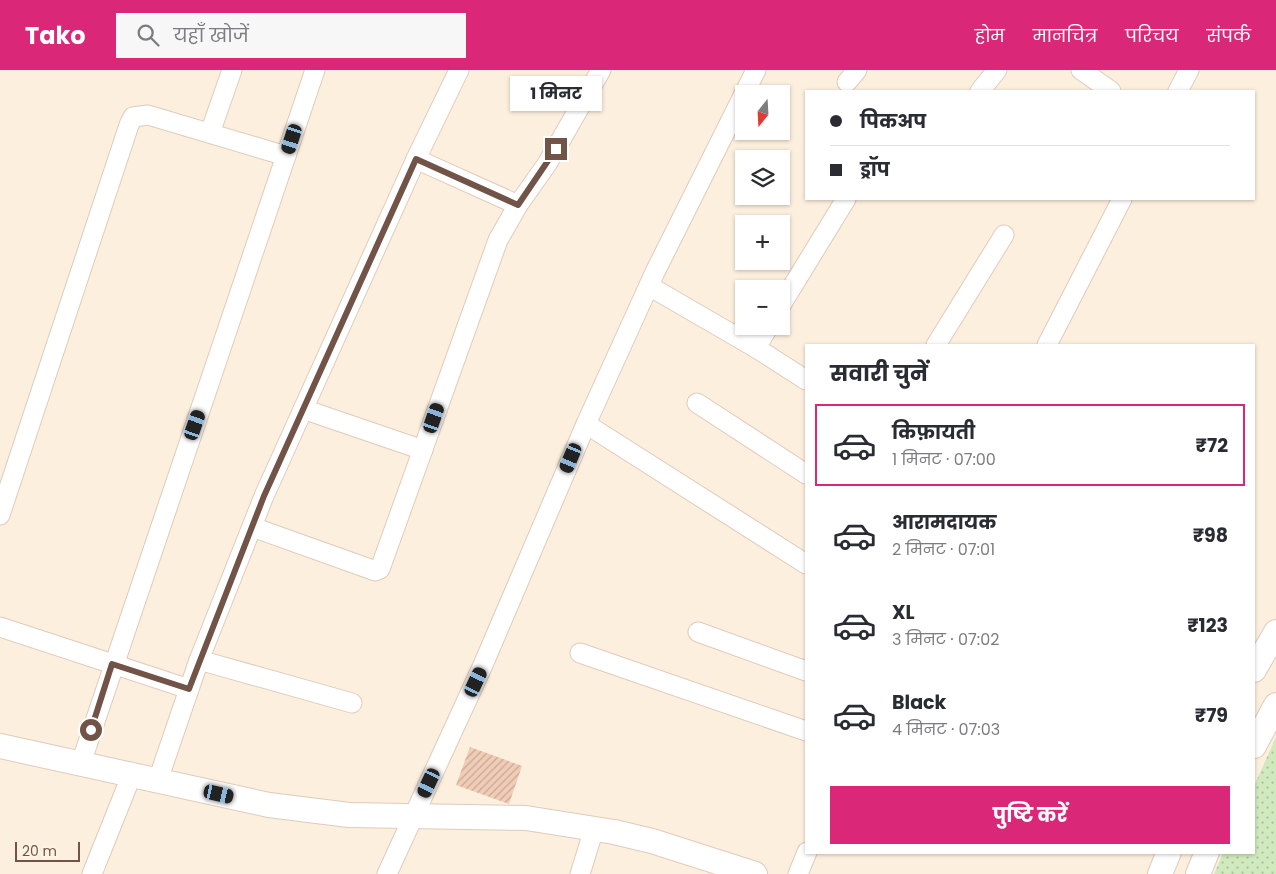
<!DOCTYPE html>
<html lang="hi">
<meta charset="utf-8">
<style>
body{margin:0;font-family:Poppins,"Noto Sans Devanagari",sans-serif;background:#f7f7f7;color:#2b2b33;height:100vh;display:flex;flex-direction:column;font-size:19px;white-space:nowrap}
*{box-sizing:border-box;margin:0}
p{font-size:16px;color:#7c7c81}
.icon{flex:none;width:28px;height:28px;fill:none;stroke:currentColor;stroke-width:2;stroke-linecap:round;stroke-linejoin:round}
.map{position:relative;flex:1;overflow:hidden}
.panel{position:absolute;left:805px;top:274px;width:450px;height:510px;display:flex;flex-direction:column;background:#fff;border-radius:0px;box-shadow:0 1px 4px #0004}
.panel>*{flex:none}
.banner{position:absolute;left:805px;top:20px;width:450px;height:110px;border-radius:0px;box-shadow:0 1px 4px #0004;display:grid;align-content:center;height:110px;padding:0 25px;background:#fff}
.needle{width:32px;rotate:198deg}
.controls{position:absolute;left:735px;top:15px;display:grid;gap:10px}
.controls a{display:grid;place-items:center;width:55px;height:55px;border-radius:0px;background:#fff;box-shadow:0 1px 4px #0004;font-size:25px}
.scale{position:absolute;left:15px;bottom:12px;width:65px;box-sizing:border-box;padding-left:5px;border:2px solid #715447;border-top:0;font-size:14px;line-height:18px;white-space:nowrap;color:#715447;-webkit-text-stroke:4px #fff3e4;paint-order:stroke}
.end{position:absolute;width:22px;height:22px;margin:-11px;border:6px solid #715447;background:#fff;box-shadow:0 0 0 2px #fff}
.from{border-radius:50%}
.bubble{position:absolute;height:35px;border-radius:0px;background:#fff;box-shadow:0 1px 4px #0004;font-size:16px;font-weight:700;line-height:35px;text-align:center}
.car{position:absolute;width:15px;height:30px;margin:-15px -8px;border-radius:6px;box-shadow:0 0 4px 1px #0007;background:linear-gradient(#222 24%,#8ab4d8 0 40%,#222 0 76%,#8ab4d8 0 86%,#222 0)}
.banner b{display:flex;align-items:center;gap:18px;height:48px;font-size:19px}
.banner b+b{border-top:1px solid #e1e1e2}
.banner i{width:12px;height:12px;background:#2b2b33}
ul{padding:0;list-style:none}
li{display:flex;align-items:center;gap:15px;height:82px;margin:0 10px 8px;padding:0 15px;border:2px solid transparent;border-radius:0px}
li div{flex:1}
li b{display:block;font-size:19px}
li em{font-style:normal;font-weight:700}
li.selected{border-color:#db2777}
li>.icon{width:45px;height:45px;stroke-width:1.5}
h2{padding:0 25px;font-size:22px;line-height:60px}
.cta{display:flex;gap:10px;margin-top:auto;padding:10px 25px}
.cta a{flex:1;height:58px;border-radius:0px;background:#db2777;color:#fff;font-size:20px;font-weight:700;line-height:58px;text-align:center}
header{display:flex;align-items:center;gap:30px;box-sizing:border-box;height:70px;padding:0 25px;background:#db2777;color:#fff}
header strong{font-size:24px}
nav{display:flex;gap:28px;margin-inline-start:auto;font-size:18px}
.search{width:350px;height:45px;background:#f7f7f7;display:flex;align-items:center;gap:12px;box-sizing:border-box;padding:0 18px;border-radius:0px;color:#7c7c81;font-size:19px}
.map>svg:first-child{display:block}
</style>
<header>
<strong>Tako</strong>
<div class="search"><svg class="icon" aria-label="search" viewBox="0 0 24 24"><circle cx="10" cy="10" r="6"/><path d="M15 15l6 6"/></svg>यहाँ खोजें</div>
<nav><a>होम</a><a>मानचित्र</a><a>परिचय</a><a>संपर्क</a></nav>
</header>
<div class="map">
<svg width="1276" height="804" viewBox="0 0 1276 804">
<defs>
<pattern id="grass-dots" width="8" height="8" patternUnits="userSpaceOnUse" patternTransform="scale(1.25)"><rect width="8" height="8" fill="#d0e9bd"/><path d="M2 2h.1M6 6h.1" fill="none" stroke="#adbf9b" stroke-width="1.8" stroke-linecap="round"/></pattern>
<pattern id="building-hatch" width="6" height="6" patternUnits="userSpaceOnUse" patternTransform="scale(1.25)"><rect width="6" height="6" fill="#f1ccb6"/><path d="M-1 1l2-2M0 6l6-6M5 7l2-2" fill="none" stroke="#c8a896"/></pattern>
</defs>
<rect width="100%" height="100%" fill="#fcefde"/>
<polygon fill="url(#grass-dots)" points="1276,667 1276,804 1214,804 1223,783 1254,782 1254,716"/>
<polygon fill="url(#building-hatch)" points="470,677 522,696 509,734 456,715"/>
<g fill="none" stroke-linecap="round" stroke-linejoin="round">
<defs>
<g id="minor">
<polyline points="1081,0 1111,21"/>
<polyline points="847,12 857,0"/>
<polyline points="980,21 997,0"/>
<polyline points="1178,21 1189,0"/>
<polyline points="210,63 232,0"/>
<polyline points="416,89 518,135"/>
<polyline points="649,216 756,278 806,310"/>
<polyline points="781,235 846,129"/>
<polyline points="936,275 1004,165"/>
<polyline points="1047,275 1122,129"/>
<polyline points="756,278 769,256"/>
<polyline points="697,333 806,404"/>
<polyline points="303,339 423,380"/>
<polyline points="586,354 806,494"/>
<polyline points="0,445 129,55 133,47 148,45 286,86"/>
<polyline points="252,457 370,499 375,501 380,499 498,170 518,135 547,94 601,0"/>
<polyline points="0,557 189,619"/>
<polyline points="698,562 806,601"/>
<polyline points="580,583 806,661"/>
<polyline points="199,590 352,633"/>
<polyline points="81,693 315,0"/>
<polyline points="158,710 199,590 264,426 416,89 459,0"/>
<polyline points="92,804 132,704"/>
<polyline points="387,804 483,595 586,354 655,202 756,0"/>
<polyline points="580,804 594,759"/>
<polyline points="798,804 807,782"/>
</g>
<g id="tertiary">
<polyline points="1254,600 1276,562"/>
<polyline points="0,676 269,735 349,745 526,748 614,762 652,771 755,804"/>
<polyline points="1254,676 1276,635"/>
<polyline points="1160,804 1169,782"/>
<polyline points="1198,804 1207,782"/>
</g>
</defs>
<use href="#minor" stroke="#dfcbbb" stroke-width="21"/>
<use href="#tertiary" stroke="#dfcbbb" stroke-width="26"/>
<use href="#minor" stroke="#fff" stroke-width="19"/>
<use href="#tertiary" stroke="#fff" stroke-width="24"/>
</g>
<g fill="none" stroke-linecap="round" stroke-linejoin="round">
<polyline stroke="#715447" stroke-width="6" points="91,660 112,594 189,619 264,426 416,89 518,135 556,79"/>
</g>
</svg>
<div class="controls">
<a><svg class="needle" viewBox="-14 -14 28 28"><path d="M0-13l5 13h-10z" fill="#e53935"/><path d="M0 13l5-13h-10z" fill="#7c7c81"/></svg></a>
<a><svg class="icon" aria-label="layers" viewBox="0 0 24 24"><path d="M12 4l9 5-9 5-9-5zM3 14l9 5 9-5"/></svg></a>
<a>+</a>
<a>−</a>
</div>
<div class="scale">20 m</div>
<i class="end from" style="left:91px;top:660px"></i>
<i class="end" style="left:556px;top:79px"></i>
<div class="bubble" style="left:510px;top:6px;width:92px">1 मिनट</div>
<i class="car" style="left:292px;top:69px;rotate:198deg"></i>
<i class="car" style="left:434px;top:348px;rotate:19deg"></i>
<i class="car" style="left:195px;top:355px;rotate:19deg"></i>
<i class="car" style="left:571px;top:388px;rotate:203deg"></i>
<i class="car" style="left:476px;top:612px;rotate:25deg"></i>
<i class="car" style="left:429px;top:713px;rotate:205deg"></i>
<i class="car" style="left:219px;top:724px;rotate:103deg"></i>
<div class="banner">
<b><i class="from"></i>पिकअप</b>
<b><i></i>ड्रॉप</b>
</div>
<section class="panel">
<h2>सवारी चुनें</h2>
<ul>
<li class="selected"><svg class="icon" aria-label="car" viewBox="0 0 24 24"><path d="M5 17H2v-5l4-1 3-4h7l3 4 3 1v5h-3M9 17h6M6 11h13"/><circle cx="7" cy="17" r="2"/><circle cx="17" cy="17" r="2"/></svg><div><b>किफ़ायती</b><p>1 मिनट · 07:00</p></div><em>₹72</em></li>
<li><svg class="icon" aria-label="car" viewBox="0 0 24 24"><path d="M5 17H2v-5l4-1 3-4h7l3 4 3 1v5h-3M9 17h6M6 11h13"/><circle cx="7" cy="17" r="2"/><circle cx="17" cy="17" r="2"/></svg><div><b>आरामदायक</b><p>2 मिनट · 07:01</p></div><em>₹98</em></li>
<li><svg class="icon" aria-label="car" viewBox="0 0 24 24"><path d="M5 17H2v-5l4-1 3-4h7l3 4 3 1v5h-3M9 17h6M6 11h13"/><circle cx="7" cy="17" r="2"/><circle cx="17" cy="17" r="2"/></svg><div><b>XL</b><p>3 मिनट · 07:02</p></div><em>₹123</em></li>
<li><svg class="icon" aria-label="car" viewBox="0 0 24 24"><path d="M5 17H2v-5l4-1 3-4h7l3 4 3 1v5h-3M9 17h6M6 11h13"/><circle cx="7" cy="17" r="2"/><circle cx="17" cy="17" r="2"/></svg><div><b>Black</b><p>4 मिनट · 07:03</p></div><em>₹79</em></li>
</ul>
<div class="cta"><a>पुष्टि करें</a></div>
</section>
</div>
